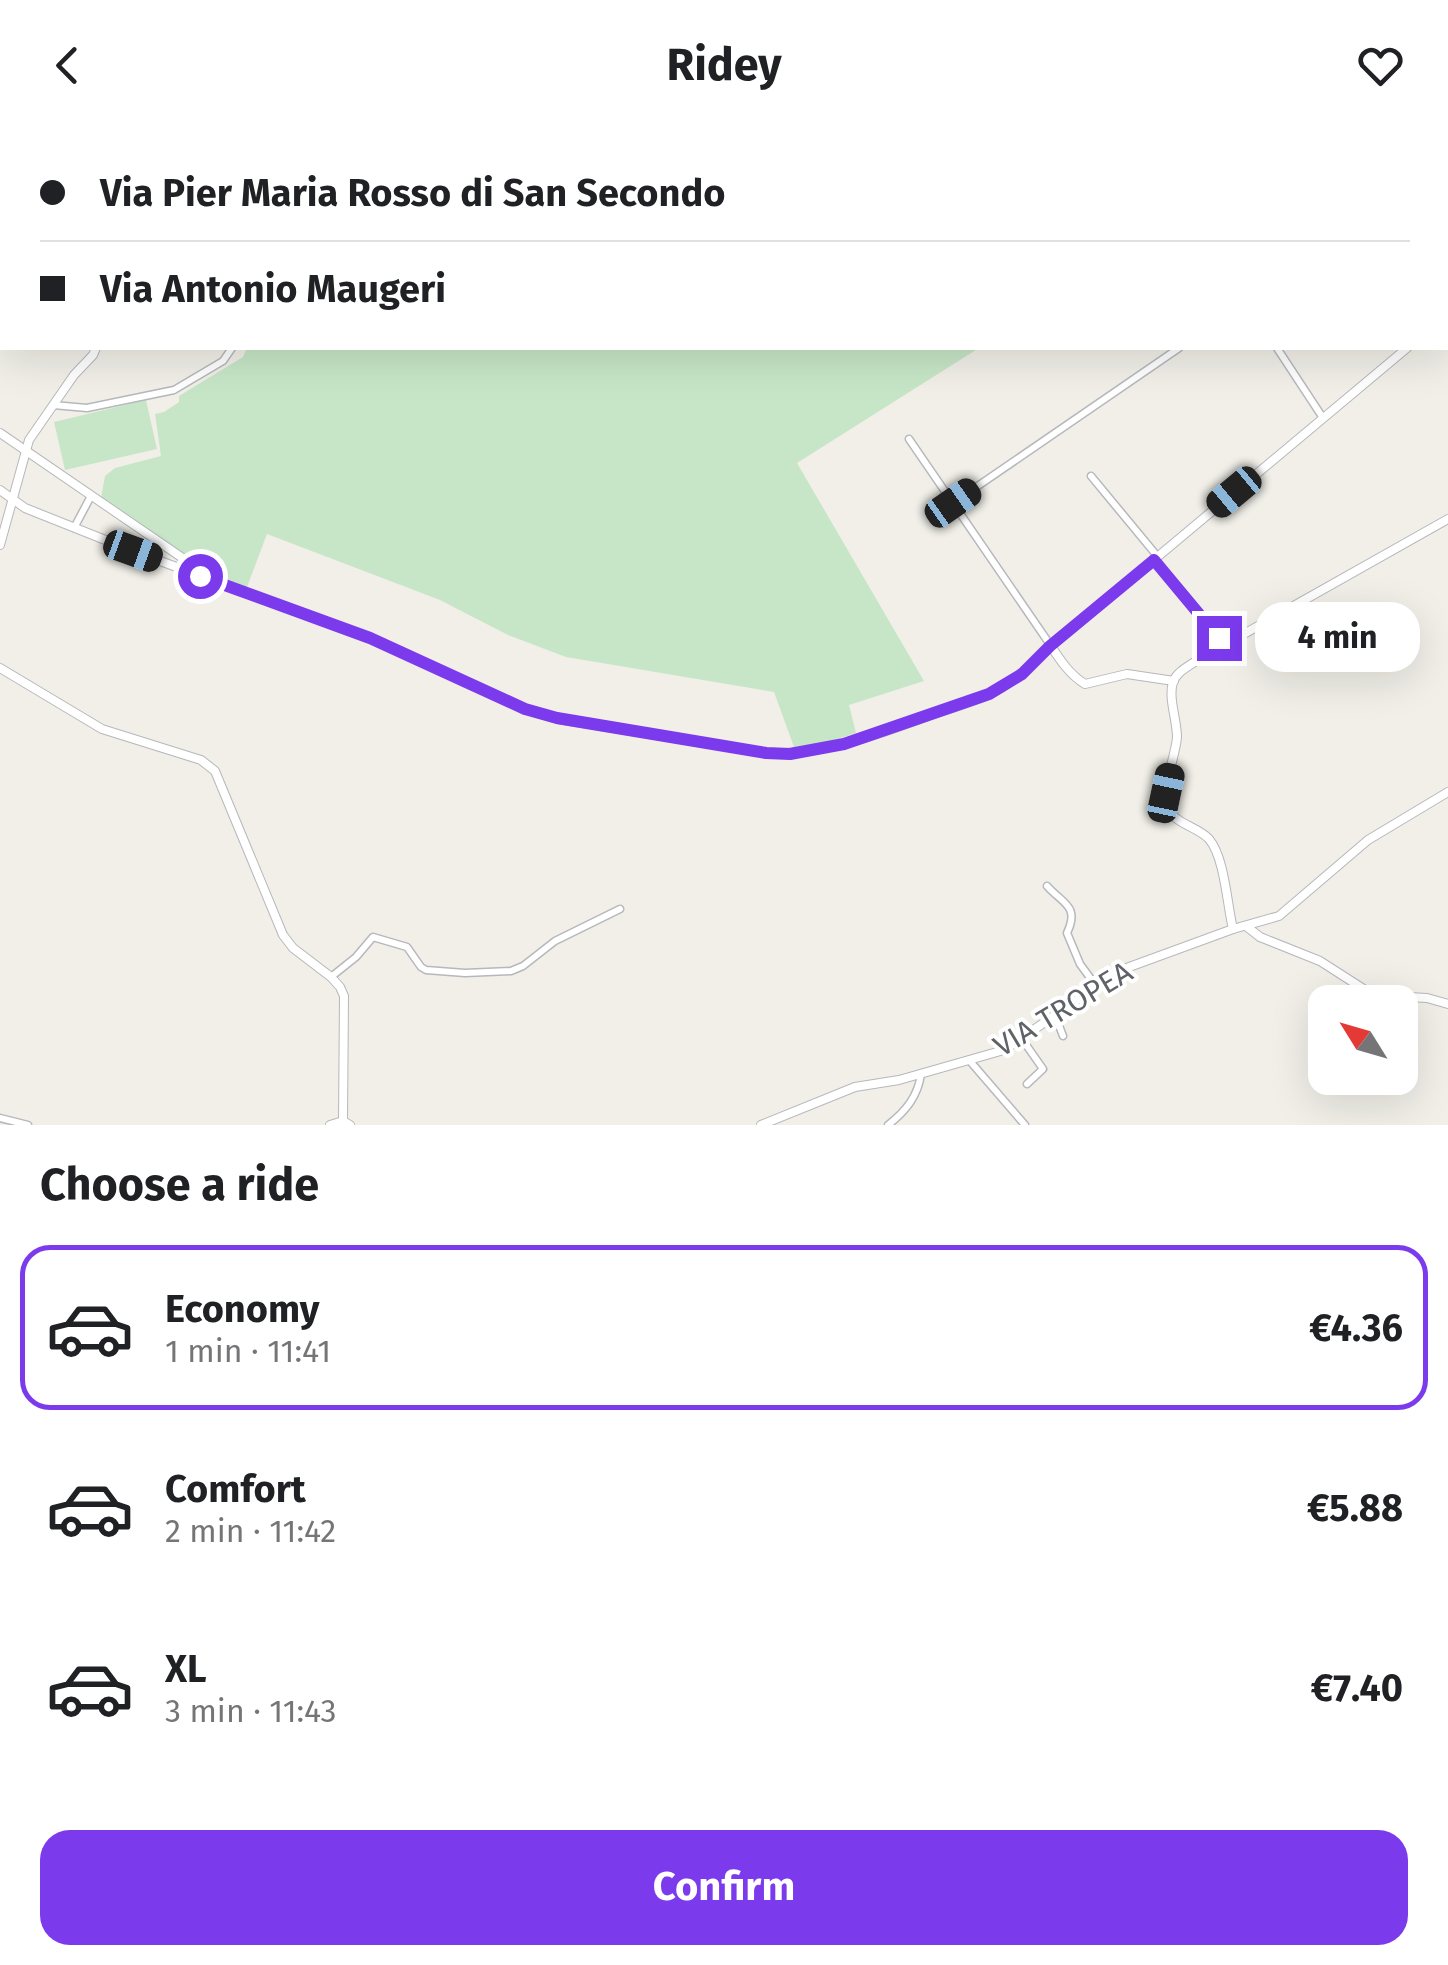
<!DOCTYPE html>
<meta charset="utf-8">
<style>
body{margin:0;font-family:"Fira Sans",sans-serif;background:#f2f2f2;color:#202124;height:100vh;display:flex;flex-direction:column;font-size:38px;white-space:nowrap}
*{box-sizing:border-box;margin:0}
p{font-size:32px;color:#757577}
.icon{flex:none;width:55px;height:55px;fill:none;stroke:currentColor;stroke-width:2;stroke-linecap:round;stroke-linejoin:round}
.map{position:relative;height:995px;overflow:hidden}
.drawer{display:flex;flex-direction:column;background:#fff;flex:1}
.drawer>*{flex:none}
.banner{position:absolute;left:0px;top:0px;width:1450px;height:220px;box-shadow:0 10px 40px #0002;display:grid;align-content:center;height:220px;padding:0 40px;background:#fff}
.needle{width:65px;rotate:307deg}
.controls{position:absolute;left:1308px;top:855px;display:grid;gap:20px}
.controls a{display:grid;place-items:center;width:110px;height:110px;border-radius:20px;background:#fff;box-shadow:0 10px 40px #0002;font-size:50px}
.end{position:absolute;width:45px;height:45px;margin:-22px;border:12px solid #7c3aed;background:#fff;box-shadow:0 0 0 5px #fff}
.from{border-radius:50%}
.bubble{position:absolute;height:70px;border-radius:30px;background:#fff;box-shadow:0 10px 40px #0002;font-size:32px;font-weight:700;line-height:70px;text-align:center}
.car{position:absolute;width:30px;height:60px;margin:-30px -15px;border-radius:12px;box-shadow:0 0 8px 2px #0007;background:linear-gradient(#222 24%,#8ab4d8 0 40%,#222 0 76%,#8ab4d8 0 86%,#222 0)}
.banner b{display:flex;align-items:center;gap:35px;height:95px;font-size:38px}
.banner b+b{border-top:2px solid #e0e0e0}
.banner i{width:25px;height:25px;background:#202124}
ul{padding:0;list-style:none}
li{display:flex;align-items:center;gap:30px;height:165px;margin:0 20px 15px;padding:0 20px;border:5px solid transparent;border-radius:30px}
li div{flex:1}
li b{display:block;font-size:38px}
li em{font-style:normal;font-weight:700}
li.current{border-color:#7c3aed}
li>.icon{width:90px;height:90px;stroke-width:1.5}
h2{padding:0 40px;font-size:45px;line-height:120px}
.action{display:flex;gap:20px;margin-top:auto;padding:20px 40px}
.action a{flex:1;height:115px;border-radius:30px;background:#7c3aed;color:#fff;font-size:40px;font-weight:700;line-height:115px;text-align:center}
header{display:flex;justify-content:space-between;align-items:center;height:130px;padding:0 40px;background:#fff;font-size:45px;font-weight:700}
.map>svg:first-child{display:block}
</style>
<header><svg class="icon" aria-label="back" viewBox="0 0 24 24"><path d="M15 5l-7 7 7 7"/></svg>Ridey<svg class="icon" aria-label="heart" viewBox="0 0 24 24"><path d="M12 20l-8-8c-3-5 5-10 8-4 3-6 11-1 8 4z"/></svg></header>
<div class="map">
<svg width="1448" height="995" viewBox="0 0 1448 995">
<rect width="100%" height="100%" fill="#f1efe8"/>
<g fill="#c7e6c7">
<polygon points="247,218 979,218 797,333 924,551 849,575 856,603 813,617 794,617 774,562 566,527 508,505 440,470 267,404 247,457 221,447 205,438 204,429 198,426 190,428 101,368 105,346 115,338 161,326 155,284 164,282 179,272 179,266 243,227"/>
<polygon points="146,270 157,319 65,340 54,292"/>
</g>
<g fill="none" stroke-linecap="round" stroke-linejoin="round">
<defs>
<g id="minor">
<polyline points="1314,2 1318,0"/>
<polyline points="1277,218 1323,288"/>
<polyline points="53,275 87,278 174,260 223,231 232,218"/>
<polyline points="909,309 1051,516"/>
<polyline points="1091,346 1158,427"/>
<polyline points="953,373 1179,218"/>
<polyline points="74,398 91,366"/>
<path d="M1047 756C1063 774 1080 776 1067 803L1080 834 1096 856"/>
<polyline points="331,847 356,827 373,807 407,817 421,837 426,840 465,843 511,841 523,836 555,811 620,779"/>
<polyline points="1055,885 1063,906"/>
<polyline points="1022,909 1043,939 1027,954"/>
<polyline points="969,930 1025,995"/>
<polyline points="0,988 28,995"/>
<path d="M888 995C906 981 918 966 921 944"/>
</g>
<g id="tertiary">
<polyline points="66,0 67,2"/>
<polyline points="0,303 203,442"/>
<path d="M0 360 25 378 133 421 369 508 525 579 557 589 766 623C823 626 878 604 931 585 950 578 971 573 990 564 1014 553 1032 534 1051 516L1407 218"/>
<polyline points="0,415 29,310 74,245 93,225 96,218"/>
<polyline points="1154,429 1223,515"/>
<path d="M1051 516C1060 530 1070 545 1085 554L1127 544 1174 551"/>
<polyline points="0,538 102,599 201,630 215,641 283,805 293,818 331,847 340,857 344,866 343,991"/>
<polyline points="1246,796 1260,807 1320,831 1373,865 1427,868 1448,874"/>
<path d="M1233 799C1227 775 1225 728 1209 709 1197 696 1173 694 1167 676 1161 660 1176 625 1177 607 1177 590 1168 568 1173 552 1177 542 1187 537 1196 531L1448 389"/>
<polyline points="330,995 343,991 350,995"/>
<polyline points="761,995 855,957 899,950 1004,920 1121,840 1233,799 1279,786 1368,710 1448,662"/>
</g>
</defs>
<use href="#minor" stroke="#b5b8bc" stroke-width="9"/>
<use href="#tertiary" stroke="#b5b8bc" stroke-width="10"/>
<use href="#minor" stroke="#fff" stroke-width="6"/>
<use href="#tertiary" stroke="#fff" stroke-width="8"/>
</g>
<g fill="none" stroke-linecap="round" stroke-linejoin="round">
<polyline stroke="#7c3aed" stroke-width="12" points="200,446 370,508 525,579 557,588 766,623 790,624 844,614 989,564 1022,544 1050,516 1154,430 1219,508"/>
</g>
<g text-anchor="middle" stroke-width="8" stroke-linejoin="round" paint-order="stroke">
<g font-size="30" fill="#5f6368" stroke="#fff">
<text transform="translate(1063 879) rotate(-31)" y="10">VIA TROPEA</text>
</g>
</g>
</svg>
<div class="controls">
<a><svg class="needle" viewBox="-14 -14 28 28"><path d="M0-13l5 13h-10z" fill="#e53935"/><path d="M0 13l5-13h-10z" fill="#757577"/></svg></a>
</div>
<i class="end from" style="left:200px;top:446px"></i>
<i class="end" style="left:1219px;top:508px"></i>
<div class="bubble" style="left:1255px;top:472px;width:165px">4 min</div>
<i class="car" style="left:1234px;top:362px;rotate:230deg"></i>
<i class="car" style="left:953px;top:373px;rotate:55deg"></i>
<i class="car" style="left:133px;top:421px;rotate:110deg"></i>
<i class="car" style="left:1166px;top:663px;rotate:12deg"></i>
<div class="banner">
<b><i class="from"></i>Via Pier Maria Rosso di San Secondo</b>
<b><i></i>Via Antonio Maugeri</b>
</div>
</div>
<section class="drawer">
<h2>Choose a ride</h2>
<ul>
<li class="current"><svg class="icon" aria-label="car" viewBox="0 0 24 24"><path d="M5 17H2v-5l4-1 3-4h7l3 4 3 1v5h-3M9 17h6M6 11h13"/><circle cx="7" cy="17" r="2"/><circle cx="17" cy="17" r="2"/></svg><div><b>Economy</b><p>1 min · 11:41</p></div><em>€4.36</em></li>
<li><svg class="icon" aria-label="car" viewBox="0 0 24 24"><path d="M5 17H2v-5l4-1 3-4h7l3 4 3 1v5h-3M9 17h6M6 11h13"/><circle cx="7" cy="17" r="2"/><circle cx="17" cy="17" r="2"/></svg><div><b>Comfort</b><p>2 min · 11:42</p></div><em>€5.88</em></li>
<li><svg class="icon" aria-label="car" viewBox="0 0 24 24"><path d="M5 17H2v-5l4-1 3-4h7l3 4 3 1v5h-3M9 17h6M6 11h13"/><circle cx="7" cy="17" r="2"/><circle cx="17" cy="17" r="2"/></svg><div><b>XL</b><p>3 min · 11:43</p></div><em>€7.40</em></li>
</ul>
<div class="action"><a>Confirm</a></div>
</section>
